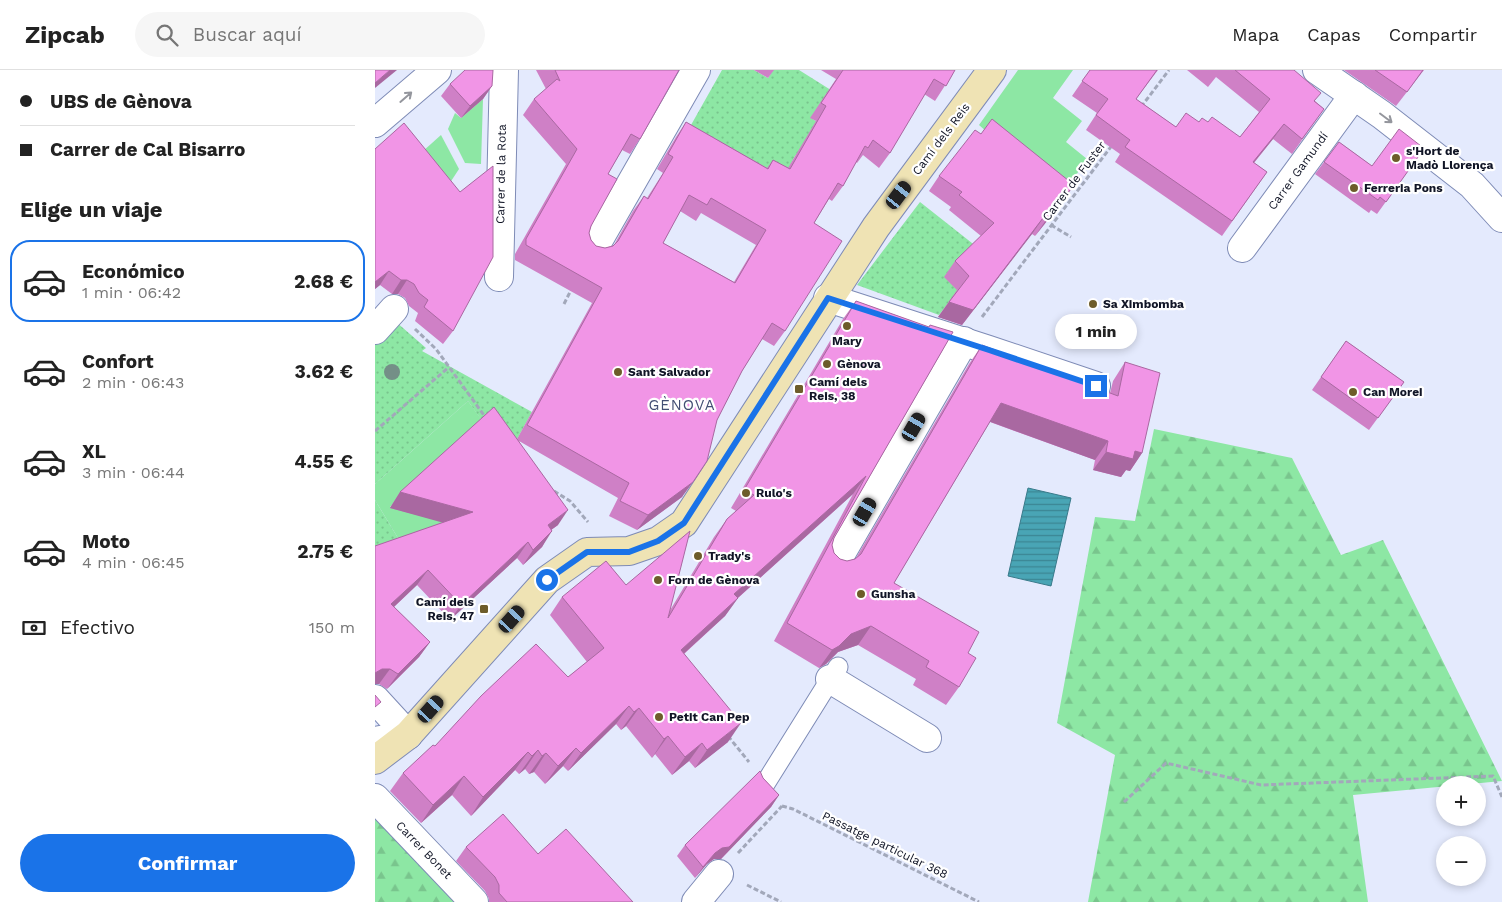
<!DOCTYPE html>
<html lang="es">
<meta charset="utf-8">
<style>
body{margin:0;font-family:"Work Sans",sans-serif;background:#f6f6f6;color:#222;height:100vh;display:flex;flex-direction:column;font-size:19px;white-space:nowrap}
*{box-sizing:border-box;margin:0}
p{font-size:16px;color:#767676}
.icon{flex:none;width:28px;height:28px;fill:none;stroke:currentColor;stroke-width:2;stroke-linecap:round;stroke-linejoin:round}
.map{position:relative;flex:1;overflow:hidden}
.details{display:flex;flex-direction:column;background:#fff;width:375px}
.details>*{flex:none}
.guide{display:grid;align-content:center;height:110px;padding:0 20px;background:#fff}
.fabs{position:absolute;left:1061px;top:706px;display:grid;gap:10px}
.fabs a{display:grid;place-items:center;width:50px;height:50px;border-radius:50%;background:#fff;box-shadow:0 2px 8px #0003;font-size:25px}
.end{position:absolute;width:22px;height:22px;margin:-11px;border:6px solid #1a73e8;background:#fff;box-shadow:0 0 0 2px #fff}
.from{border-radius:50%}
.bubble{position:absolute;height:35px;border-radius:18px;background:#fff;box-shadow:0 2px 8px #0003;font-size:16px;font-weight:700;line-height:35px;text-align:center}
.car{position:absolute;width:15px;height:30px;margin:-15px -8px;border-radius:6px;box-shadow:0 0 4px 1px #0007;background:linear-gradient(#222 24%,#8ab4d8 0 40%,#222 0 76%,#8ab4d8 0 86%,#222 0)}
.guide b{display:flex;align-items:center;gap:18px;height:48px;font-size:19px}
.guide b+b{border-top:1px solid #e0e0e0}
.guide i{width:12px;height:12px;background:#222}
ul{padding:0;list-style:none}
li{display:flex;align-items:center;gap:15px;height:82px;margin:0 10px 8px;padding:0 10px;border:2px solid transparent;border-radius:20px}
li div{flex:1}
li b{display:block;font-size:19px}
li em{font-style:normal;font-weight:700}
li.on{border-color:#1a73e8}
li>.icon{width:45px;height:45px;stroke-width:1.5}
h2{padding:0 20px;font-size:22px;line-height:60px}
.pay{display:flex;align-items:center;gap:12px;height:55px;padding:0 20px;font-size:19px}
.pay p{margin-inline-start:auto}
.primary-button{display:flex;gap:10px;margin-top:auto;padding:10px 20px}
.primary-button a{flex:1;height:58px;border-radius:30px;background:#1a73e8;color:#fff;font-size:20px;font-weight:700;line-height:58px;text-align:center}
header{display:flex;align-items:center;gap:30px;box-sizing:border-box;height:70px;padding:0 25px;background:#fff;border-bottom:1px solid #e0e0e0}
header strong{font-size:24px}
nav{display:flex;gap:28px;margin-inline-start:auto;font-size:18px}
.search{width:350px;height:45px;background:#f6f6f6;display:flex;align-items:center;gap:12px;box-sizing:border-box;padding:0 18px;border-radius:28px;color:#767676;font-size:19px}
main{display:flex;flex:1;min-height:0}
.map>svg:first-child{display:block}
</style>
<header>
<strong>Zipcab</strong>
<div class="search"><svg class="icon" aria-label="search" viewBox="0 0 24 24"><circle cx="10" cy="10" r="6"/><path d="M15 15l6 6"/></svg>Buscar aquí</div>
<nav><a>Mapa</a><a>Capas</a><a>Compartir</a></nav>
</header>
<main>
<section class="details">
<div class="guide">
<b><i class="from"></i>UBS de Gènova</b>
<b><i></i>Carrer de Cal Bisarro</b>
</div>
<h2>Elige un viaje</h2>
<ul>
<li class="on"><svg class="icon" aria-label="car" viewBox="0 0 24 24"><path d="M5 17H2v-5l4-1 3-4h7l3 4 3 1v5h-3M9 17h6M6 11h13"/><circle cx="7" cy="17" r="2"/><circle cx="17" cy="17" r="2"/></svg><div><b>Económico</b><p>1 min · 06:42</p></div><em>2.68 €</em></li>
<li><svg class="icon" aria-label="car" viewBox="0 0 24 24"><path d="M5 17H2v-5l4-1 3-4h7l3 4 3 1v5h-3M9 17h6M6 11h13"/><circle cx="7" cy="17" r="2"/><circle cx="17" cy="17" r="2"/></svg><div><b>Confort</b><p>2 min · 06:43</p></div><em>3.62 €</em></li>
<li><svg class="icon" aria-label="car" viewBox="0 0 24 24"><path d="M5 17H2v-5l4-1 3-4h7l3 4 3 1v5h-3M9 17h6M6 11h13"/><circle cx="7" cy="17" r="2"/><circle cx="17" cy="17" r="2"/></svg><div><b>XL</b><p>3 min · 06:44</p></div><em>4.55 €</em></li>
<li><svg class="icon" aria-label="car" viewBox="0 0 24 24"><path d="M5 17H2v-5l4-1 3-4h7l3 4 3 1v5h-3M9 17h6M6 11h13"/><circle cx="7" cy="17" r="2"/><circle cx="17" cy="17" r="2"/></svg><div><b>Moto</b><p>4 min · 06:45</p></div><em>2.75 €</em></li>
</ul>
<div class="pay"><svg class="icon" aria-label="cash" viewBox="0 0 24 24"><path d="M3 7h18v10H3z"/><circle cx="12" cy="12" r="2"/></svg>Efectivo<p>150 m</p></div>
<div class="primary-button"><a>Confirmar</a></div>
</section>
<div class="map">
<svg width="1127" height="832" viewBox="0 0 1127 832">
<defs>
<pattern id="forest-firs" width="22" height="20" patternUnits="userSpaceOnUse" patternTransform="scale(1.25)"><rect width="22" height="20" fill="#8de7a4"/><path d="M5 1l3.5 6h-7zM16 11l3.5 6h-7z" fill="#79c58d"/></pattern>
<pattern id="park-dots" width="8" height="8" patternUnits="userSpaceOnUse" patternTransform="scale(1.25)"><rect width="8" height="8" fill="#8de7a4"/><path d="M2 2h.1M6 6h.1" fill="none" stroke="#79c58d" stroke-width="1.8" stroke-linecap="round"/></pattern>
<pattern id="water-rules" width="6" height="5" patternUnits="userSpaceOnUse" patternTransform="scale(1.25)"><rect width="6" height="5" fill="#49a5b5"/><path d="M0 2.5h6" fill="none" stroke="#3b8593"/></pattern>
</defs>
<rect width="100%" height="100%" fill="#e4eafd"/>
<g fill="#8de7a4">
<polygon points="643,0 698,0 678,28 707,51 691,72 712,89 686,127 604,55"/>
<polygon points="108,29 106,94 90,93 73,59 80,43 86,48"/>
<polygon points="66,65 84,99 67,125 38,90"/>
<polygon points="93,331 109,353 15,437 124,429 29,478 0,430 0,414"/>
</g>
<g fill="url(#forest-firs)">
<polygon points="779,359 917,388 966,485 1008,470 1127,711 978,725 993,832 713,832 740,685 682,653 720,447 760,451"/>
<polygon points="0,742 88,832 0,832"/>
</g>
<g fill="url(#park-dots)">
<polygon points="347,0 379,0 393,8 398,0 424,0 467,27 436,48 450,57 420,86 413,99 407,128 307,71"/>
<polygon points="545,132 621,192 583,221 564,245 482,215"/>
<polygon points="20,251 51,278 47,281 157,342 141,371 122,372 93,331 0,414 0,269"/>
<polygon points="0,430 29,478 0,488"/>
</g>
<polygon fill="url(#water-rules)" stroke="#387a8a" points="653,418 696,428 676,516 633,506"/>
<g fill="none" stroke-linecap="round" stroke-linejoin="round">
<defs>
<polyline id="lane" points="390,714 463,597"/>
<g id="street">
<polyline points="942,0 1007,45 1097,115 1127,148"/>
<polyline points="0,53 62,0"/>
<polyline points="219,178 321,0"/>
<polyline points="867,178 979,25"/>
<polyline points="124,207 129,0"/>
<polyline points="453,228 614,280 721,316"/>
<polyline points="0,260 19,239"/>
<polyline points="460,494 589,271"/>
<polyline points="455,609 552,668"/>
<polyline points="0,629 33,665"/>
<polyline points="0,671 33,665"/>
<polyline points="0,728 99,832"/>
<polyline points="321,832 344,804"/>
</g>
<polyline id="secondary" points="0,690 33,665 172,510 212,482 254,481 283,471 309,453 501,157 617,0"/>
</defs>
<use href="#lane" stroke="#7e8bb6" stroke-width="21"/>
<use href="#street" stroke="#7e8bb6" stroke-width="30"/>
<use href="#secondary" stroke="#7e8bb6" stroke-width="30"/>
<g stroke="#a2a8ba" stroke-width="3" stroke-dasharray="5 2.5" stroke-linecap="butt">
<polyline points="766,37 794,0"/>
<polyline points="676,155 696,167"/>
<polyline points="189,234 197,218"/>
<polyline points="607,247 738,74"/>
<polyline points="40,259 61,279 111,348"/>
<polyline points="0,361 74,297"/>
<polyline points="179,421 195,431 213,452"/>
<polyline points="353,666 374,692"/>
<polyline points="749,732 791,693 886,715 1118,706 1127,727"/>
<polyline points="407,736 418,739 604,832"/>
<polyline points="363,783 407,736"/>
<polyline points="372,815 406,832"/>
</g>
<use href="#lane" stroke="#fff" stroke-width="19"/>
<use href="#street" stroke="#fff" stroke-width="28"/>
<use href="#secondary" stroke="#efe3b4" stroke-width="28"/>
</g>
<circle fill="#748f87" cx="17" cy="302" r="8"/>
<g fill="#cf80c6" fill-rule="evenodd">
<path d="M161 0H304L265 69 255 84 247 80 233 104 214 163 216 170 221 176 230 178 239 175 258 141 269 126 272 128 288 103 282 99 301 67 311 52 392 98 398 90 413 98 441 51 435 48 461 9 446 0H580L560 31 549 24 515 83 504 98 488 85 482 93 481 92 468 116 457 131 454 129 439 153 410 261 399 276 387 269 367 301 342 350 307 427 262 460 234 446 243 428 144 371 183 455 176 460 167 477 148 495 142 488 75 550 42 515 19 537 55 572 44 587 12 619 4 614H0V476L69 452 15 438 25 422 142 369 217 233 140 190V184L191 94 148 45 159 29 171 19ZM305 141 321 151 326 143 381 175 359 212 288 173Z"/>
<polygon points="379,0 399,0 393,8"/>
<polygon points="715,0 783,0 761,29 801,57 824,52 833,52 865,67 884,42 841,7 833,17 812,0 919,0 940,31 949,39 917,84 898,69 879,93 892,102 847,166 740,92 745,84 711,60 722,43 697,26"/>
<polygon points="969,0 1049,0 1021,36"/>
<polygon points="75,14 117,16 108,29 86,48 66,26"/>
<polygon points="964,72 997,96 1040,85 1043,87 1002,144 996,140 994,143 940,104"/>
<polygon points="0,79 78,261 68,274 40,251 43,243 34,236 30,228 23,224 17,224 5,215 0,219"/>
<polygon points="564,106 688,131 660,166 657,164 587,255 563,247 582,220 569,207 580,191 606,166 574,140 576,137 554,121"/>
<polygon points="481,231 554,257 578,262 459,468 457,475 459,483 465,489 472,491 480,489 481,488 594,294 607,275 735,323 738,311 750,292 767,383 755,401 751,400 746,407 718,400 720,390 615,352 519,513 593,583 584,617 571,635 538,615 541,609 483,575 463,582 451,594 444,598 399,571 478,424 363,528 350,546 309,584 353,672 320,698 314,691 297,705 280,684 277,688 251,656 246,660 241,654 193,701 188,696 170,714 159,702 154,704 150,699 144,704 140,700 96,746 77,725 46,753 15,721 28,703 60,676 193,607 212,592 175,545 187,527 251,515 294,542 339,467 352,449 361,441 356,438 468,249"/>
<polygon points="971,271 1029,312 994,360 937,320"/>
<polygon points="388,708 404,725 396,737 346,789 339,789 332,794 320,808 302,786 310,775"/>
<polygon points="91,777 163,784 258,832 114,832 114,829 110,821 81,791"/>
</g>
<g fill="#a968a1">
<polygon points="15,0 22,0 0,18 0,13"/>
<polygon points="117,16 108,29 86,48 95,36"/>
<polygon points="909,54 898,69 867,107 878,92"/>
<polygon points="699,115 688,131 660,166 671,150"/>
<polygon points="668,148 657,164 587,255 563,247 574,232"/>
<polygon points="14,201 5,215 0,219 0,212"/>
<polygon points="26,210 32,210 23,224 17,224"/>
<polygon points="626,333 733,371 720,390 613,351"/>
<polygon points="760,381 767,383 755,401 751,400 746,407 718,400 731,382"/>
<polygon points="491,406 478,424 346,543 359,524"/>
<polygon points="318,412 307,427 262,460 273,445"/>
<polygon points="25,422 98,442 87,458 15,438"/>
<polygon points="193,440 183,455 162,470 173,455"/>
<polygon points="177,461 167,477 148,495 158,480"/>
<polygon points="153,472 142,488 75,550 86,535"/>
<polygon points="53,500 42,515 6,549 16,534"/>
<polygon points="363,528 350,546 293,598 306,580"/>
<polygon points="496,556 483,575 463,582 451,594 444,598 457,580 476,564"/>
<polygon points="55,572 44,587 12,619 23,604"/>
<polygon points="7,599 15,599 4,614 0,614 0,603"/>
<polygon points="254,636 241,654 193,701 206,683"/>
<polygon points="264,638 251,656 246,660 259,642"/>
<polygon points="366,653 353,672 320,698 332,680"/>
<polygon points="293,666 280,684 277,688 289,669"/>
<polygon points="327,673 314,691 297,705 310,687"/>
<polygon points="201,678 188,696 170,714 183,696"/>
<polygon points="163,680 150,699 144,704 157,686"/>
<polygon points="153,682 140,700 96,746 108,727"/>
<polygon points="171,683 159,702 154,704 167,686"/>
<polygon points="89,706 77,725 46,753 58,735"/>
<polygon points="404,725 396,737 346,789 339,789 332,794 320,808 328,797 340,783"/>
</g>
<g fill="#f195e6" stroke="#a968a1" fill-rule="evenodd">
<polygon points="0,0 15,0 0,13"/>
<polygon points="90,0 118,0 117,16 95,36 75,14"/>
<path d="M180 0H304L265 69 256 64 233 104 242 109 216 156 214 163 216 170 221 176 230 178 238 176 243 171 269 126 273 129 298 87 293 84 311 52 393 99 398 90 415 99 451 36 446 33 468 0H580L571 16 559 9 515 83 498 70 493 78 490 76 468 116 463 113 439 153 467 171 410 261 397 253 367 301 342 350 332 391 318 412 273 445 245 431 254 413 152 355 227 218 151 175V169L202 79 159 29 182 9 185 11ZM314 125 332 135 336 128 391 160 360 213 288 173Z"/>
<polygon points="715,0 782,0 761,29 801,57 811,43 824,52 827,48 833,52 837,47 865,67 895,29 860,0 919,0 946,23 939,31 949,39 927,69 909,54 878,92 892,102 857,151 750,77 755,70 721,45 733,29 707,11"/>
<polygon points="1000,0 1048,0 1032,22"/>
<polygon points="617,49 699,115 671,150 668,148 598,240 574,232 594,206 580,191 619,153 584,125 587,122 564,106 600,60 606,64"/>
<polygon points="29,53 85,122 118,96 118,187 78,261 49,237 53,230 44,223 39,214 32,210 26,210 14,201 0,212 0,79"/>
<polygon points="1024,59 1046,76 1040,85 1043,87 1011,132 1005,127 1003,130 949,92 964,72 997,96"/>
<polygon points="481,231 554,257 555,255 578,262 459,468 457,475 459,483 465,489 472,491 480,489 486,484 607,275 743,326 750,292 785,303 767,383 760,381 758,389 731,382 733,371 626,333 519,513 604,562 593,583 601,588 584,617 551,597 554,591 496,556 476,564 464,576 457,580 412,553 491,406 359,524 363,528 306,580 366,653 332,680 327,673 310,687 293,666 289,669 264,638 259,642 254,636 206,683 201,678 183,696 171,683 167,686 163,680 157,686 153,682 108,727 89,706 58,735 28,703 58,675 60,676 106,626 161,574 193,607 229,578 187,527 231,491 251,515 315,461 293,548 352,449 379,425 369,420"/>
<polygon points="971,271 1029,312 1003,348 946,307"/>
<polygon points="119,337 193,440 173,455 177,461 158,480 153,472 86,535 53,500 16,534 55,572 23,604 15,599 7,599 0,603 0,476 98,442 25,422"/>
<polygon points="0,625 6,632 0,637"/>
<polygon points="385,701 388,708 404,725 354,777 347,778 340,783 328,797 310,775"/>
<polygon points="128,744 163,784 191,759 258,832 132,832 124,823 124,815 120,807 91,777"/>
</g>
<defs><path id="oneway-shaft" d="M-6 0H5M1.5-3L5.5 0L1.5 3" fill="none" stroke-width="1.6" stroke-linecap="round" stroke-linejoin="round" transform="scale(1.25)"/></defs>
<g stroke="#94969d">
<use href="#oneway-shaft" transform="translate(31 27) rotate(-41)"/>
<use href="#oneway-shaft" transform="translate(1011 48) rotate(37)"/>
</g>
<g fill="none" stroke-linecap="round" stroke-linejoin="round">
<polyline stroke="#1a73e8" stroke-width="6" points="172,510 212,482 254,482 283,471 309,453 453,228 614,280 721,316"/>
</g>
<g fill="#6d5c2a" stroke="#fff" stroke-width="2">
<circle cx="1021" cy="88" r="5"/>
<circle cx="979" cy="118" r="5"/>
<circle cx="718" cy="234" r="5"/>
<circle cx="472" cy="256" r="5"/>
<circle cx="452" cy="294" r="5"/>
<circle cx="243" cy="302" r="5"/>
<rect x="419" y="314" width="10" height="10" rx="2.5"/>
<circle cx="978" cy="322" r="5"/>
<circle cx="371" cy="423" r="5"/>
<circle cx="323" cy="486" r="5"/>
<circle cx="283" cy="510" r="5"/>
<circle cx="486" cy="524" r="5"/>
<rect x="104" y="534" width="10" height="10" rx="2.5"/>
<circle cx="284" cy="647" r="5"/>
</g>
<g text-anchor="middle" stroke-width="4.5" stroke-linejoin="round" paint-order="stroke">
<g font-size="12" fill="#111526" stroke="#fff">
<text transform="translate(566 69) rotate(-53)" y="4">Camí dels Reis</text>
<text transform="translate(923 101) rotate(-54)" y="4">Carrer Gamundí</text>
<text transform="translate(126 104) rotate(-89)" y="4">Carrer de la Rota</text>
<text transform="translate(699 111) rotate(-53)" y="4">Carrer de Fuster</text>
<text transform="translate(510 775) rotate(26)" y="4">Passatge particular 368</text>
<text transform="translate(49 780) rotate(46)" y="4">Carrer Bonet</text>
</g>
<g font-size="12" font-weight="bold" fill="#111526" stroke="#fff" text-anchor="start">
<text x="1031" y="85">s'Hort de<tspan x="1031" dy="14">Madò Llorença</tspan></text>
<text x="989" y="122">Ferreria Pons</text>
<text x="728" y="238">Sa Ximbomba</text>
<text x="472" y="275" text-anchor="middle">Mary</text>
<text x="462" y="298">Gènova</text>
<text x="253" y="306">Sant Salvador</text>
<text x="434" y="316">Camí dels<tspan x="434" dy="14">Reis, 38</tspan></text>
<text x="988" y="326">Can Morei</text>
<text x="381" y="427">Rulo's</text>
<text x="333" y="490">Trady's</text>
<text x="293" y="514">Forn de Gènova</text>
<text x="496" y="528">Gunsha</text>
<text x="99" y="536" text-anchor="end">Camí dels<tspan x="99" dy="14">Reis, 47</tspan></text>
<text x="294" y="651">Petit Can Pep</text>
</g>
<g font-size="15" letter-spacing="1" fill="#434e74" stroke="#fff">
<text x="307" y="340">GÈNOVA</text>
</g>
</g>
</svg>
<div class="fabs">
<a>+</a>
<a>−</a>
</div>
<i class="end from" style="left:172px;top:510px"></i>
<i class="end" style="left:721px;top:316px"></i>
<div class="bubble" style="left:680px;top:244px;width:82px">1 min</div>
<i class="car" style="left:524px;top:125px;rotate:37deg"></i>
<i class="car" style="left:539px;top:357px;rotate:30deg"></i>
<i class="car" style="left:490px;top:442px;rotate:30deg"></i>
<i class="car" style="left:137px;top:549px;rotate:42deg"></i>
<i class="car" style="left:56px;top:639px;rotate:42deg"></i>
</div>
</main>
